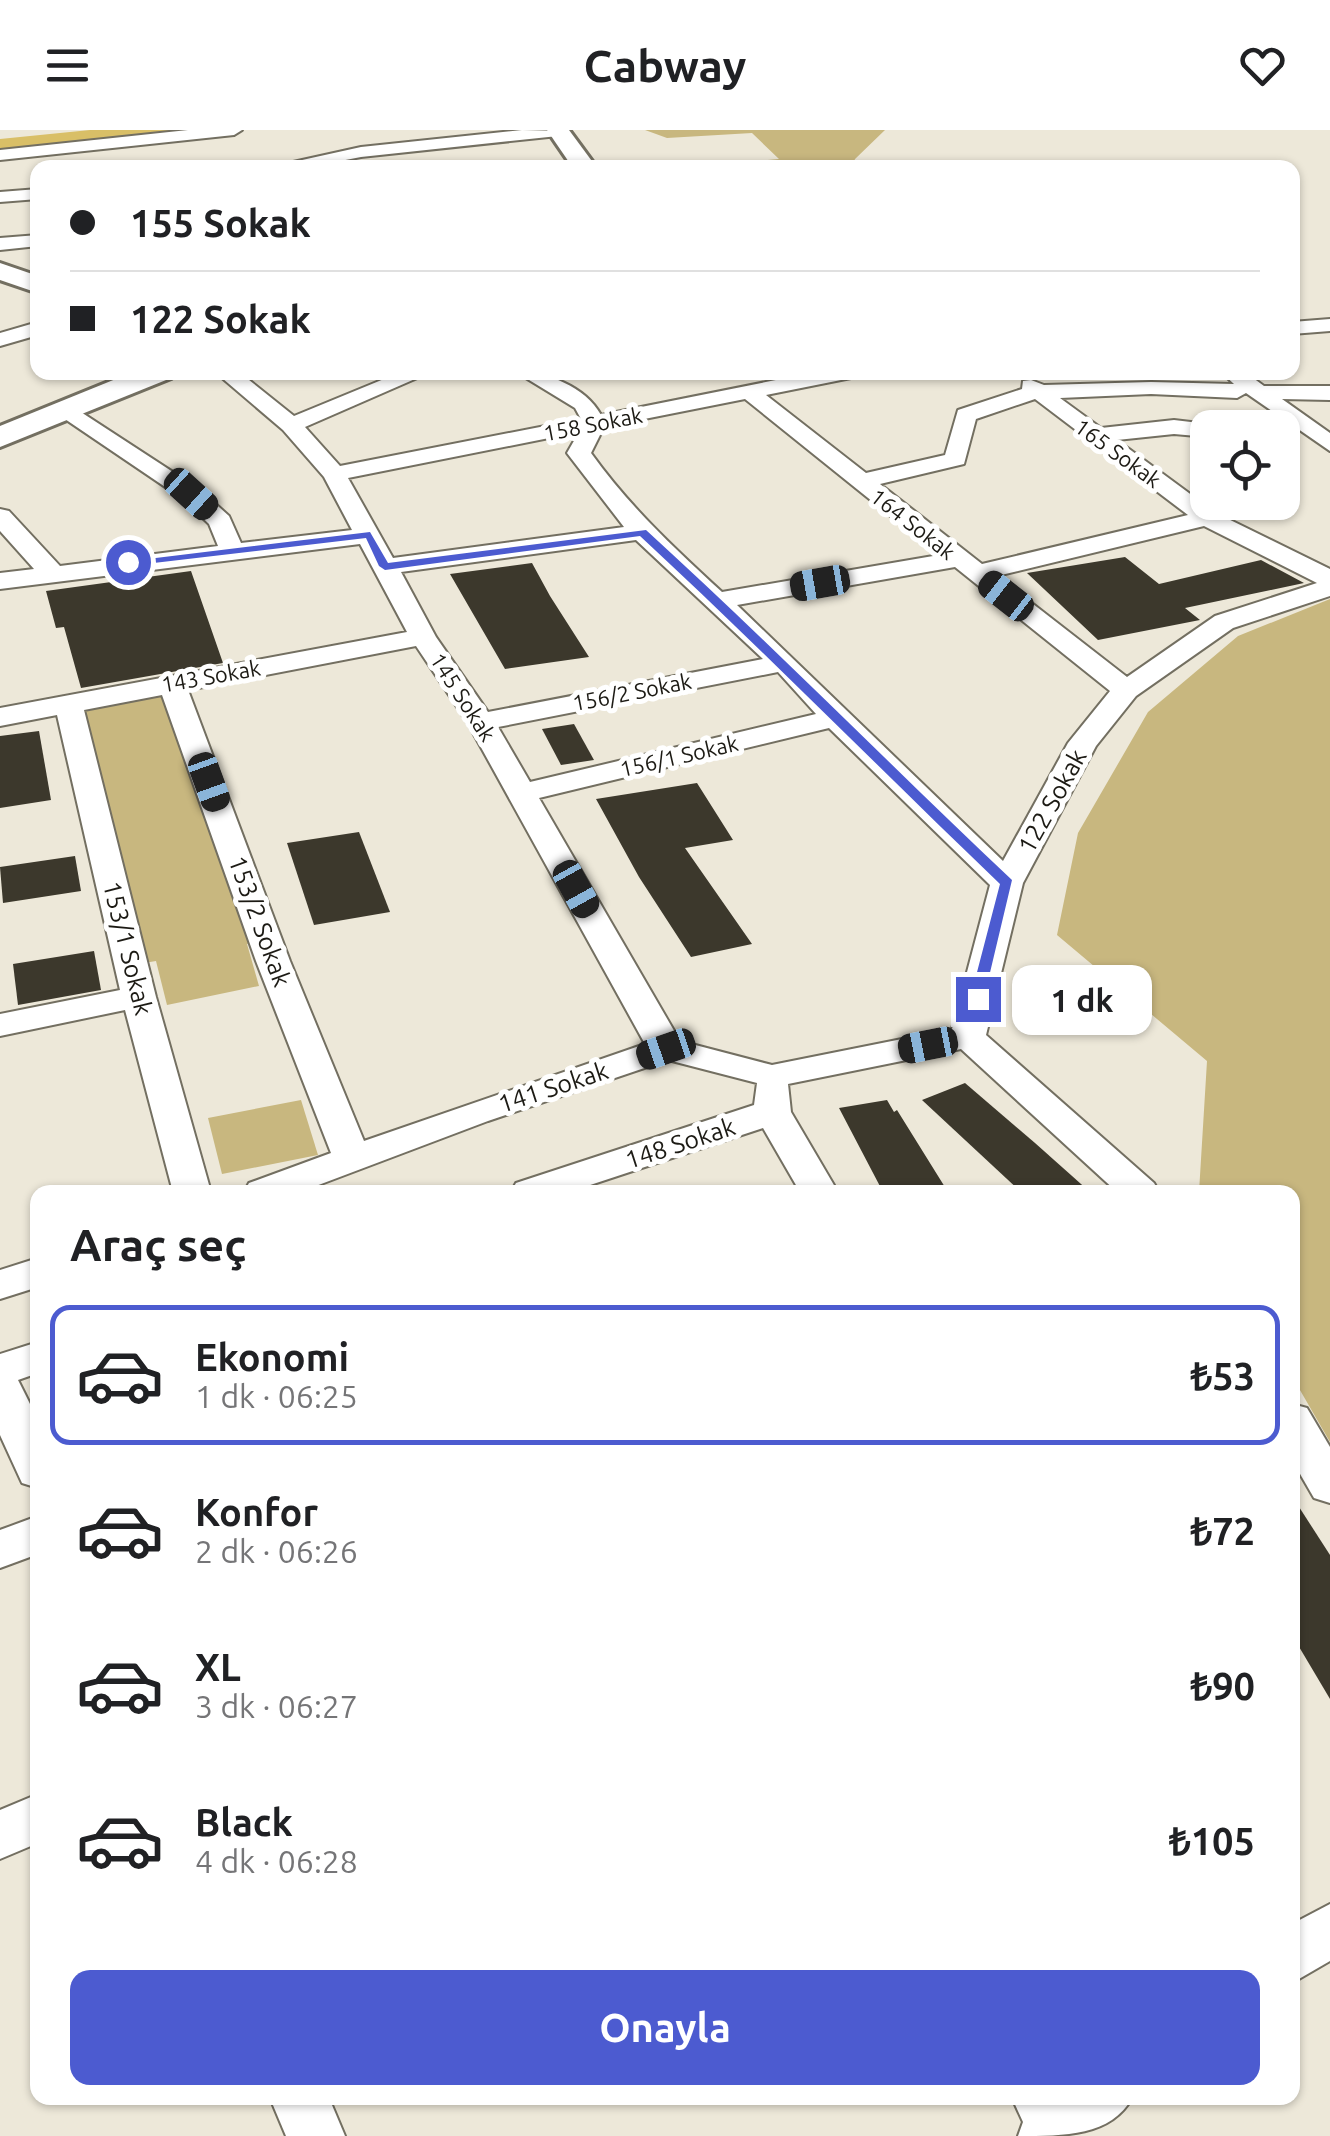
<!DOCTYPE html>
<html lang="tr">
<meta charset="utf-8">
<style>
body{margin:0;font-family:Ubuntu,sans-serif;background:#f2f2f2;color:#202124;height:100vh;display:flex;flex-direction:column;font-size:38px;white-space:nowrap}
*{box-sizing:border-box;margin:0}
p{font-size:32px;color:#757577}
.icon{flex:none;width:55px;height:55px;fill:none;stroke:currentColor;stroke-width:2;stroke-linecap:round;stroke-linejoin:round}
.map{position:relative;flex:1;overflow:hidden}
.panel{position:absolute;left:30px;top:1055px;width:1270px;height:920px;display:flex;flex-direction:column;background:#fff;border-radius:20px;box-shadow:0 2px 8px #0004}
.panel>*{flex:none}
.top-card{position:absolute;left:30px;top:30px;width:1270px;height:220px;border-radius:20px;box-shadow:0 2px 8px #0004;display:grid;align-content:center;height:220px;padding:0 40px;background:#fff}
.tools{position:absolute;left:1190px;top:280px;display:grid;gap:20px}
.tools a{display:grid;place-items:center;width:110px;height:110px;border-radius:20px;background:#fff;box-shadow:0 2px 8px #0004;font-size:50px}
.end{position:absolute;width:45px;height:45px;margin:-22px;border:12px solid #4c5bd0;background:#fff;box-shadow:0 0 0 5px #fff}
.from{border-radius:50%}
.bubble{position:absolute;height:70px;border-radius:20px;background:#fff;box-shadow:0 2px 8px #0004;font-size:32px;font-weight:600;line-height:70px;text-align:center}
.car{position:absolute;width:30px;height:60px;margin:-30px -15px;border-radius:12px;box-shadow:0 0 8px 2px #0007;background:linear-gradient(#222 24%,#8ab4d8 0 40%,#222 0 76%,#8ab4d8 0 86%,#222 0)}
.top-card b{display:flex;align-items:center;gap:35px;height:95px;font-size:38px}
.top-card b+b{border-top:2px solid #e0e0e0}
.top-card i{width:25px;height:25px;background:#202124}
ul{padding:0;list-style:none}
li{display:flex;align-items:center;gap:30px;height:140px;margin:0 20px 15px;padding:0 20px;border:5px solid transparent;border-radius:20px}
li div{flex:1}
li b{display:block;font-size:38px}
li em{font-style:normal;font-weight:600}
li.current{border-color:#4c5bd0}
li>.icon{width:90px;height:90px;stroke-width:1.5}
h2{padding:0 40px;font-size:45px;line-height:120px}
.action{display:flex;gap:20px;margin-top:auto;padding:20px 40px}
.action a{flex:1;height:115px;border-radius:20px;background:#4c5bd0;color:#fff;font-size:40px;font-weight:600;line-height:115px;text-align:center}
header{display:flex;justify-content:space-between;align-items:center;height:130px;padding:0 40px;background:#fff;font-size:45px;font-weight:600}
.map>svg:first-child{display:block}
</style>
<header><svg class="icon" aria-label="menu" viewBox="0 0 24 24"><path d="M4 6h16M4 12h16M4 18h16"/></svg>Cabway<svg class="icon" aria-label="heart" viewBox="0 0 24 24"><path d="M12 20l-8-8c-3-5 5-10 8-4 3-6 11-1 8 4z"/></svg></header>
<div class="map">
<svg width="1330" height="2006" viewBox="0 0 1330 2006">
<rect width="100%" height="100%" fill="#ede8d9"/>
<g fill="#c8b77f">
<polygon points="645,0 885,0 855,29 852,37 674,38 779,29 752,3 667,8"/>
<polygon points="1330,469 1330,1312 1293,1248 1292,1062 1199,1062 1207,931 1057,805 1078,703 1148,582 1238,506"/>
<polygon points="172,553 265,810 247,814 259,856 167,875 156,831 132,835 68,572"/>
<polygon points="301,970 318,1025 222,1044 208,988"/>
</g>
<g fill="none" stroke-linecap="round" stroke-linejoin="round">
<polygon fill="#d9bf67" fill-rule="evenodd" points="90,0 192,0 187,6 177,9 0,27 0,9"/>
</g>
<g fill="#3c382c">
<polygon points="1125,427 1159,454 1261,430 1304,453 1185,478 1200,490 1098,510 1027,443"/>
<polygon points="532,433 550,466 589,527 505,539 450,444"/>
<polygon points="191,441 223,533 81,558 64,497 56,498 46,461"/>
<polygon points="574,594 594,630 561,635 542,599"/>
<polygon points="39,601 51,670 0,678 0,606"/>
<polygon points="697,653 733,710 685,718 752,814 691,827 639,747 596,669"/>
<polygon points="359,702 390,782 314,795 287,713"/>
<polygon points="75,726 81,761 3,773 0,737"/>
<polygon points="94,821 101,860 18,875 13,834"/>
<polygon points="965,953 1035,1013 1090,1062 1021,1062 922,970"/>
<polygon points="887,970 894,982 897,980 948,1062 883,1062 839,978"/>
<polygon points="1292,1366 1330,1425 1330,1569 1292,1505"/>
</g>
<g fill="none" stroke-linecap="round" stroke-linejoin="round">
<defs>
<g id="street">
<polygon points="188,0 242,0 234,5 0,30 0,20"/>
<polygon points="522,0 566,1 558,6 361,27 304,38 266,38 361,17"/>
<polygon points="38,59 38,69 0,72 0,62"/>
<polygon points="38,105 38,116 0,120 0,108"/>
<polygon points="1330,189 1330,201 1292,204 1292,192"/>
<polygon points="38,192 38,205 0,216 0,203"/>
<path d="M215 242H239L294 286 401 242H431L305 297 340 336 581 289 575 278 516 242C547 242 585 256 601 285L816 242H861L851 248 766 265 866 343 945 325 958 280 1022 259 1023 251 1031 250 1044 255 1151 252 1234 254 1221 242H1245L1264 256H1330V270L1282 269 1330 303V321L1246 263 1237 268 1151 264 1060 268 1101 298 1174 290 1216 295 1208 298V307L1174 304 1117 310 1216 383 1330 439V466L1233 498 1136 566 1096 616 1023 753 986 905 1154 1053 1159 1062H1117L961 919 788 954 791 982 838 1062H800L763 998 569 1062H511L516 1053 754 975 757 953 668 930 488 991 300 1062H244L249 1053 331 1023 256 831 162 565 84 580 156 867 211 1062H173L125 880 0 906V884L120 860 57 585 0 596V578L407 502 360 414 0 459V443L34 439 0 401V379L9 381 60 436 218 416 209 394 183 369 59 285 56 280 67 273 199 359 229 386 241 413 352 400 324 347 283 300ZM745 269 939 425 722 462C674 418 629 376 591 323L604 297ZM1035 269 1188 385 982 434 880 354 964 334 976 289ZM579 302 567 323 624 397 393 428 348 348ZM1204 396 1317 453 1215 486 1127 547 997 446ZM636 410 763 529 488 582 436 507 401 442ZM955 437 1110 561 1068 613 1003 731 737 475ZM416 516 467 592 645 914 364 1011 290 831 188 560ZM778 542 816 584 530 652 498 597ZM829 598 990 755 952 899 772 935 680 911 539 668Z"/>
<polygon points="38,1128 38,1157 0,1169 0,1140"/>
<polygon points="38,1212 38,1243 18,1250 38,1290 38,1358 22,1353 0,1305 0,1224"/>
<polygon points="1292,1274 1307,1278 1330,1317 1330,1373 1314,1368 1292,1330"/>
<polygon points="38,1386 38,1424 0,1438 0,1400"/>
<polygon points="38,1664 38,1713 0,1729 0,1680"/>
<polygon points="1330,1774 1330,1831 1292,1853 1292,1794"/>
<polygon points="270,1968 329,1968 345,2006 286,2006"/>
<path d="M1012 1968H1132C1111 2006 1065 2006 1018 2006L1023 1992Z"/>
</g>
<g id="secondary">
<polygon points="547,0 569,0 597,38 573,38"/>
<polygon points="0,133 38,146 38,163 0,150"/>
<polygon points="133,242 175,242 171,248 0,317 0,296"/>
</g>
</defs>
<use href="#street" stroke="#736f61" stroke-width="4"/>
<use href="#secondary" stroke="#736f61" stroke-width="6"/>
<use href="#street" fill="#fff" fill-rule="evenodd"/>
<use href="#secondary" fill="#fff" fill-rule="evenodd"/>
</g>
<path fill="#4c5bd0" d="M646 400C771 514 889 634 1012 750L983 872 970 869 1000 754C879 638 762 519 640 406L385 440 379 436 366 408 128 436 123 432 370 402 388 433Z"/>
<g text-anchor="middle" stroke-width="10" stroke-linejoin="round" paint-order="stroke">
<g font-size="22" fill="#1c1a14" stroke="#fff">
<text transform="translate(593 294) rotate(-11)" y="8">158 Sokak</text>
<text transform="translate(1118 323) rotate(36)" y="8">165 Sokak</text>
<text transform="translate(913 394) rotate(38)" y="8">164 Sokak</text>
<text transform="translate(211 546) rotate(-10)" y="8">143 Sokak</text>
<text transform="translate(632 562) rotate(-11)" y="8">156/2 Sokak</text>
<text transform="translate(463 567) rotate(57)" y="8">145 Sokak</text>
<text transform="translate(679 626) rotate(-13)" y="8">156/1 Sokak</text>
</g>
<g font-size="25" fill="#1c1a14" stroke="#fff">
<text transform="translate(1052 671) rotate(-61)" y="9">122 Sokak</text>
<text transform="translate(260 791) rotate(70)" y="9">153/2 Sokak</text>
<text transform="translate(128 818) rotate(76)" y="9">153/1 Sokak</text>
<text transform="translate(553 957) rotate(-18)" y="9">141 Sokak</text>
<text transform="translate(680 1013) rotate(-18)" y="9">148 Sokak</text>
</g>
</g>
</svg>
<div class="tools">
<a><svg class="icon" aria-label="locate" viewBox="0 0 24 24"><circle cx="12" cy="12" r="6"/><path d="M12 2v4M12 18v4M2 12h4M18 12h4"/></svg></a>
</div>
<i class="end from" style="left:128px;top:432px"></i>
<i class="end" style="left:978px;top:869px"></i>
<div class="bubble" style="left:1012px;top:835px;width:140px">1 dk</div>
<i class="car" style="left:191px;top:364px;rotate:132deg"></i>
<i class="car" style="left:820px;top:453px;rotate:260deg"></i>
<i class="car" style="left:1006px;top:466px;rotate:308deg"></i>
<i class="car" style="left:209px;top:652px;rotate:160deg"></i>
<i class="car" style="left:576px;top:759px;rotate:151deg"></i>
<i class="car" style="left:928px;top:915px;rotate:259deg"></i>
<i class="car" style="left:666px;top:919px;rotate:251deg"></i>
<div class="top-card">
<b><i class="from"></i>155 Sokak</b>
<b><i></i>122 Sokak</b>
</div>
<section class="panel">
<h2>Araç seç</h2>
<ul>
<li class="current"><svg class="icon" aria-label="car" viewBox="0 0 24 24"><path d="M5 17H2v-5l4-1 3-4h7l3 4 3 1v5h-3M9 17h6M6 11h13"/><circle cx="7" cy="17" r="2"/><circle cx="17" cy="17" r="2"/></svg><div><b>Ekonomi</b><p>1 dk · 06:25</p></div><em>₺53</em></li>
<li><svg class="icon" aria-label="car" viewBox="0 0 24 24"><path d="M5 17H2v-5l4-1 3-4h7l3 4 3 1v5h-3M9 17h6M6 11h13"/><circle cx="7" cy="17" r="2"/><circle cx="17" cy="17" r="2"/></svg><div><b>Konfor</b><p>2 dk · 06:26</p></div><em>₺72</em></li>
<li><svg class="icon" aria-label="car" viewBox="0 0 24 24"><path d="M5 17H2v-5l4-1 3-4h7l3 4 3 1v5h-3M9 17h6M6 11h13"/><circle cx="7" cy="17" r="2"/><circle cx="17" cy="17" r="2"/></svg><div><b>XL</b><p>3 dk · 06:27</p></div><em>₺90</em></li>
<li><svg class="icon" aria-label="car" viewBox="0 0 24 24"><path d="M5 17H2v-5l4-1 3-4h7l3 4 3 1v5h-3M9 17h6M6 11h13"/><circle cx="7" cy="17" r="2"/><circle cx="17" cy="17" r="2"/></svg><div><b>Black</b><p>4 dk · 06:28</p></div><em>₺105</em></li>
</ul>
<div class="action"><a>Onayla</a></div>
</section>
</div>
